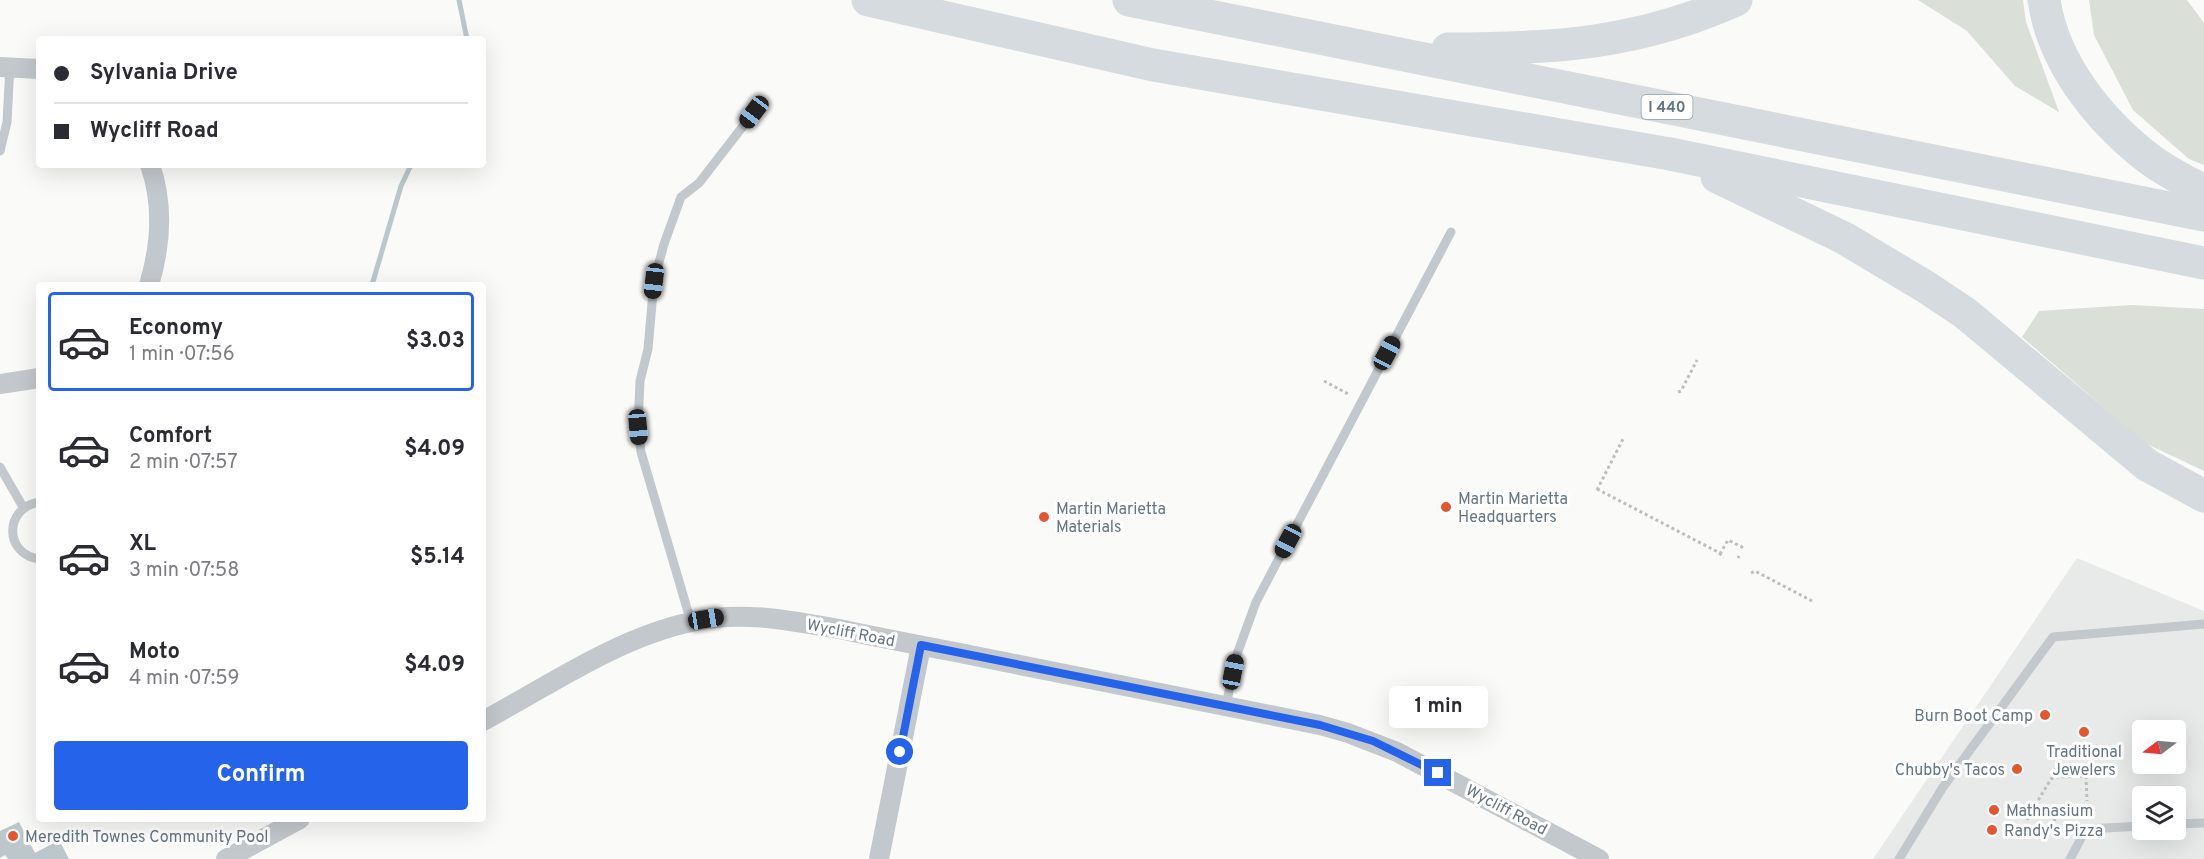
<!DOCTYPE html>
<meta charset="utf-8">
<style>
body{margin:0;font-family:Overpass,sans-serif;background:#f2f2f3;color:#2b2b33;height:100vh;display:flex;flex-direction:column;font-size:22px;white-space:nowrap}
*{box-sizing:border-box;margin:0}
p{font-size:20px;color:#7c7c81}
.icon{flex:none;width:33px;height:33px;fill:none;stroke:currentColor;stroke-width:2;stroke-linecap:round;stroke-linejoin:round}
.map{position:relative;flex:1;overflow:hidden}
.panel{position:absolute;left:36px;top:282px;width:450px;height:540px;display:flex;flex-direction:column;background:#fff;border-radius:6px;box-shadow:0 6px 24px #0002}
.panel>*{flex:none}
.banner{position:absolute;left:36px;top:36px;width:450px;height:132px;border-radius:6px;box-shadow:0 6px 24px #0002;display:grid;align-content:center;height:132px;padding:0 18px;background:#fff}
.needle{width:39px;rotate:254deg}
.controls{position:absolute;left:2132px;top:720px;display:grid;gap:12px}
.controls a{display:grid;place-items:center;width:54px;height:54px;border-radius:6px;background:#fff;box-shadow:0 6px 24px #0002;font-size:30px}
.end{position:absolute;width:27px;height:27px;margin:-14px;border:8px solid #2563eb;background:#fff;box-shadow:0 0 0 3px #fff}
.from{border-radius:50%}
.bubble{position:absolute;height:42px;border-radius:6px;background:#fff;box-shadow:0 6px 24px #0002;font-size:20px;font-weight:700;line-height:42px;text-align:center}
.car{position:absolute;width:18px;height:36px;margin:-18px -9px;border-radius:8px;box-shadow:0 0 4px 2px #0007;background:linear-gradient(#222 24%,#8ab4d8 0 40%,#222 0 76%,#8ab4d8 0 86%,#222 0)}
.banner b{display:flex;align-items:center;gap:21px;height:57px;font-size:22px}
.banner b+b{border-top:2px solid #e1e1e2}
.banner i{width:15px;height:15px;background:#2b2b33}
ul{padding:10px 0 0;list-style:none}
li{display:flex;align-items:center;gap:18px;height:99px;margin:0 12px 9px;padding:0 6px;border:3px solid transparent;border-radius:6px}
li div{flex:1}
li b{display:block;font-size:22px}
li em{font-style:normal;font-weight:700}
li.active{border-color:#2563eb}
li>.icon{width:54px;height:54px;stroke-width:1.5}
.primary-button{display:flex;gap:12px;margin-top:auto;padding:12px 18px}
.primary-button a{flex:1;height:69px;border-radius:6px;background:#2563eb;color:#fff;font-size:24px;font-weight:700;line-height:69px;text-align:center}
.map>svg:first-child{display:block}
</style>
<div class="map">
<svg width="2204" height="859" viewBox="0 0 2204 859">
<rect width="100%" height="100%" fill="#fafaf8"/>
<path fill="#e8e9e9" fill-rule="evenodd" d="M2077 558 2204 611V859H1873ZM2142 730H2175V764H2142ZM2142 796H2175V830H2142Z"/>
<g fill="#dadfd7">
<polygon points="1918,0 2023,0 2026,22 2059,112 2015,86 1967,31"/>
<polygon points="2089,0 2187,0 2204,23 2204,165 2189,159 2133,110 2094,35"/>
<polygon points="2132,305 2204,309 2204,471 2145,443 2022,337 2039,311"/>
</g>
<polygon fill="#bbc7cb" points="19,822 35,853 59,840 69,859 8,859 5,855 0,858 0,831"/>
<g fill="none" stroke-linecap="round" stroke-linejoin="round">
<g stroke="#bbc7cb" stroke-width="5">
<polyline points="459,0 467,39"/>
<polyline points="372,285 401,186 411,165"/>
</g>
<g stroke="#bbbfc2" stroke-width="3" stroke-dasharray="3 3" stroke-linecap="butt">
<polyline points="1324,381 1350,395"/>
<polyline points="1678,392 1681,391 1697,360"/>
<polyline points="1597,489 1716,551 1724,557"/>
<polyline points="1597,490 1624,437"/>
<polyline points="1720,554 1728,540 1744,548"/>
<polyline points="1738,558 1739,556"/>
<polyline points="1751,573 1755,571 1814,602"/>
<polyline points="2026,817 2028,819 2033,809"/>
<polyline points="2056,820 2047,817 2033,809 2051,779 2056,777 2086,776 2087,801"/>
</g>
<g stroke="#c3c8cc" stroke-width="9">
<polyline points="0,151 7,122 10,66"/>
<polyline points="0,467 23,507"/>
<path d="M39 502C4 508 4 554 39 559"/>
<polyline points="691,622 641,452 638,427 640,381 648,349 654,281 664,244 681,197 699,183 754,112"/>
<polyline points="1226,706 1236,657 1256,602 1451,232"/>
<polyline points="2175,824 2204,823"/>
<polyline points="1899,859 1943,787 2053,637 2204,624"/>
<polyline points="2070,859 2086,829 2142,826"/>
</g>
<g stroke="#c3c8cc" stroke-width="20">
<polyline points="0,67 39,69"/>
<path d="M149 285C161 245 164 205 150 165"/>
<polyline points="0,384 39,378"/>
<path d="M483 721C550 685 617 638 691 622 743 610 793 621 844 630 881 638 918 645 955 652 1077 677 1199 701 1320 725L1348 733 1397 752 1599 859"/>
<polyline points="226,859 300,819"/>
<polyline points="879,859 921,646"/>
</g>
<g stroke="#d6dbdf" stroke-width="33">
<polyline points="868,0 1153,65 1670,154 2204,263"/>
<polyline points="1129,0 2204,215"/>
<path d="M2044 0C2053 63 2099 120 2148 158 2165 171 2185 181 2204 191"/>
<path d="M1448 49C1553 49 1638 44 1736 0"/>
<polyline points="1717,177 1844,238 1926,287 1965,313 2147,465 2204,496"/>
</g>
</g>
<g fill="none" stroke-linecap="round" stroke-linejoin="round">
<polyline stroke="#2563eb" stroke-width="8" points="900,752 921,645 1320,725 1373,741 1438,773"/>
</g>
<g fill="#e4572e" stroke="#fff" stroke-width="2">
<circle cx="1446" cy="507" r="6"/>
<circle cx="1044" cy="517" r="6"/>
<circle cx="2045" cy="715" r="6"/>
<circle cx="2084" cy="732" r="6"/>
<circle cx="2017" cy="769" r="6"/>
<circle cx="1994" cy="810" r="6"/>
<circle cx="1992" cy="830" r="6"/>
<circle cx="13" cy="836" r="6"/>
</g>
<g text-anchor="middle" stroke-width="6" stroke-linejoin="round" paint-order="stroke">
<rect fill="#fff" stroke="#939fa8" stroke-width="1.5" x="1641.5" y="95" width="51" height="24" rx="4.5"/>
<g font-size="15" font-weight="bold" fill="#657683">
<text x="1667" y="112">I 440</text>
</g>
<g font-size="16" fill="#657683" stroke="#fff" text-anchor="start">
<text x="1458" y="504">Martin Marietta<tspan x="1458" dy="18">Headquarters</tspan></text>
<text x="1056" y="514">Martin Marietta<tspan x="1056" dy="18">Materials</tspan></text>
<text x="2033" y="721" text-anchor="end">Burn Boot Camp</text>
<text x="2084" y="757" text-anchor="middle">Traditional<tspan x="2084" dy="18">Jewelers</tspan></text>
<text x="2005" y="775" text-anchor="end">Chubby's Tacos</text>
<text x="2006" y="816">Mathnasium</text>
<text x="2004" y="836">Randy's Pizza</text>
<text x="25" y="842">Meredith Townes Community Pool</text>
</g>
<g font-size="16" fill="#657683" stroke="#fff">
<text transform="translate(851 632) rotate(11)" y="6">Wycliff Road</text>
<text transform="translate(1507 809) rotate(28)" y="6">Wycliff Road</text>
</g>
</g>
</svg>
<div class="controls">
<a><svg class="needle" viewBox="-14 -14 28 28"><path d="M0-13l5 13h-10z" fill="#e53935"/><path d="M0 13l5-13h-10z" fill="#7c7c81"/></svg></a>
<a><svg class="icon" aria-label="layers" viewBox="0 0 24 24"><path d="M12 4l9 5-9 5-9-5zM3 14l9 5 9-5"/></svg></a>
</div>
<i class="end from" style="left:900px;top:752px"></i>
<i class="end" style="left:1438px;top:773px"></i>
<div class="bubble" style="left:1389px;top:686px;width:99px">1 min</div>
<i class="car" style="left:754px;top:112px;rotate:217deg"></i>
<i class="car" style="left:654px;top:281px;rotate:187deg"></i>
<i class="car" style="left:1387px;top:353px;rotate:28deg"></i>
<i class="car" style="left:638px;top:427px;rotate:175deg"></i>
<i class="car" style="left:1288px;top:541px;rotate:208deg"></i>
<i class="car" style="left:706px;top:619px;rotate:81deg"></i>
<i class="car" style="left:1233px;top:672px;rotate:11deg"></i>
<div class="banner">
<b><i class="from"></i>Sylvania Drive</b>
<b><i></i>Wycliff Road</b>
</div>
<section class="panel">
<ul>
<li class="active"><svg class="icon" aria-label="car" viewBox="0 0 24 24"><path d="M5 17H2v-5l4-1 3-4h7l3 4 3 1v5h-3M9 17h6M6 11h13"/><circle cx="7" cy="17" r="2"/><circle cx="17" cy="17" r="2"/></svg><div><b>Economy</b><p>1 min · 07:56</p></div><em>$3.03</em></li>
<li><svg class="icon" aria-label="car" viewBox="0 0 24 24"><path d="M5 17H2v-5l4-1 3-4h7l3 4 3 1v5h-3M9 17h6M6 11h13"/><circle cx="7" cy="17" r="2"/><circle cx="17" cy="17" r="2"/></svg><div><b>Comfort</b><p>2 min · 07:57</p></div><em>$4.09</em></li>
<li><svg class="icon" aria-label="car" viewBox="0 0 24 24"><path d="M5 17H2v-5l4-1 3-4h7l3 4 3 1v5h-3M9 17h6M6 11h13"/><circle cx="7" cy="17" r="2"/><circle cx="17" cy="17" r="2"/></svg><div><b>XL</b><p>3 min · 07:58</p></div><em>$5.14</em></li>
<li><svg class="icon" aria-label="car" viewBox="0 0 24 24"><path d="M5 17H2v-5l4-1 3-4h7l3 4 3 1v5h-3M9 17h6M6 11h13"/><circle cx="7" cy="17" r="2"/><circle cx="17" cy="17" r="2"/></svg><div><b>Moto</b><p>4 min · 07:59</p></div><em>$4.09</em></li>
</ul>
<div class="primary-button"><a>Confirm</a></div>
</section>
</div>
